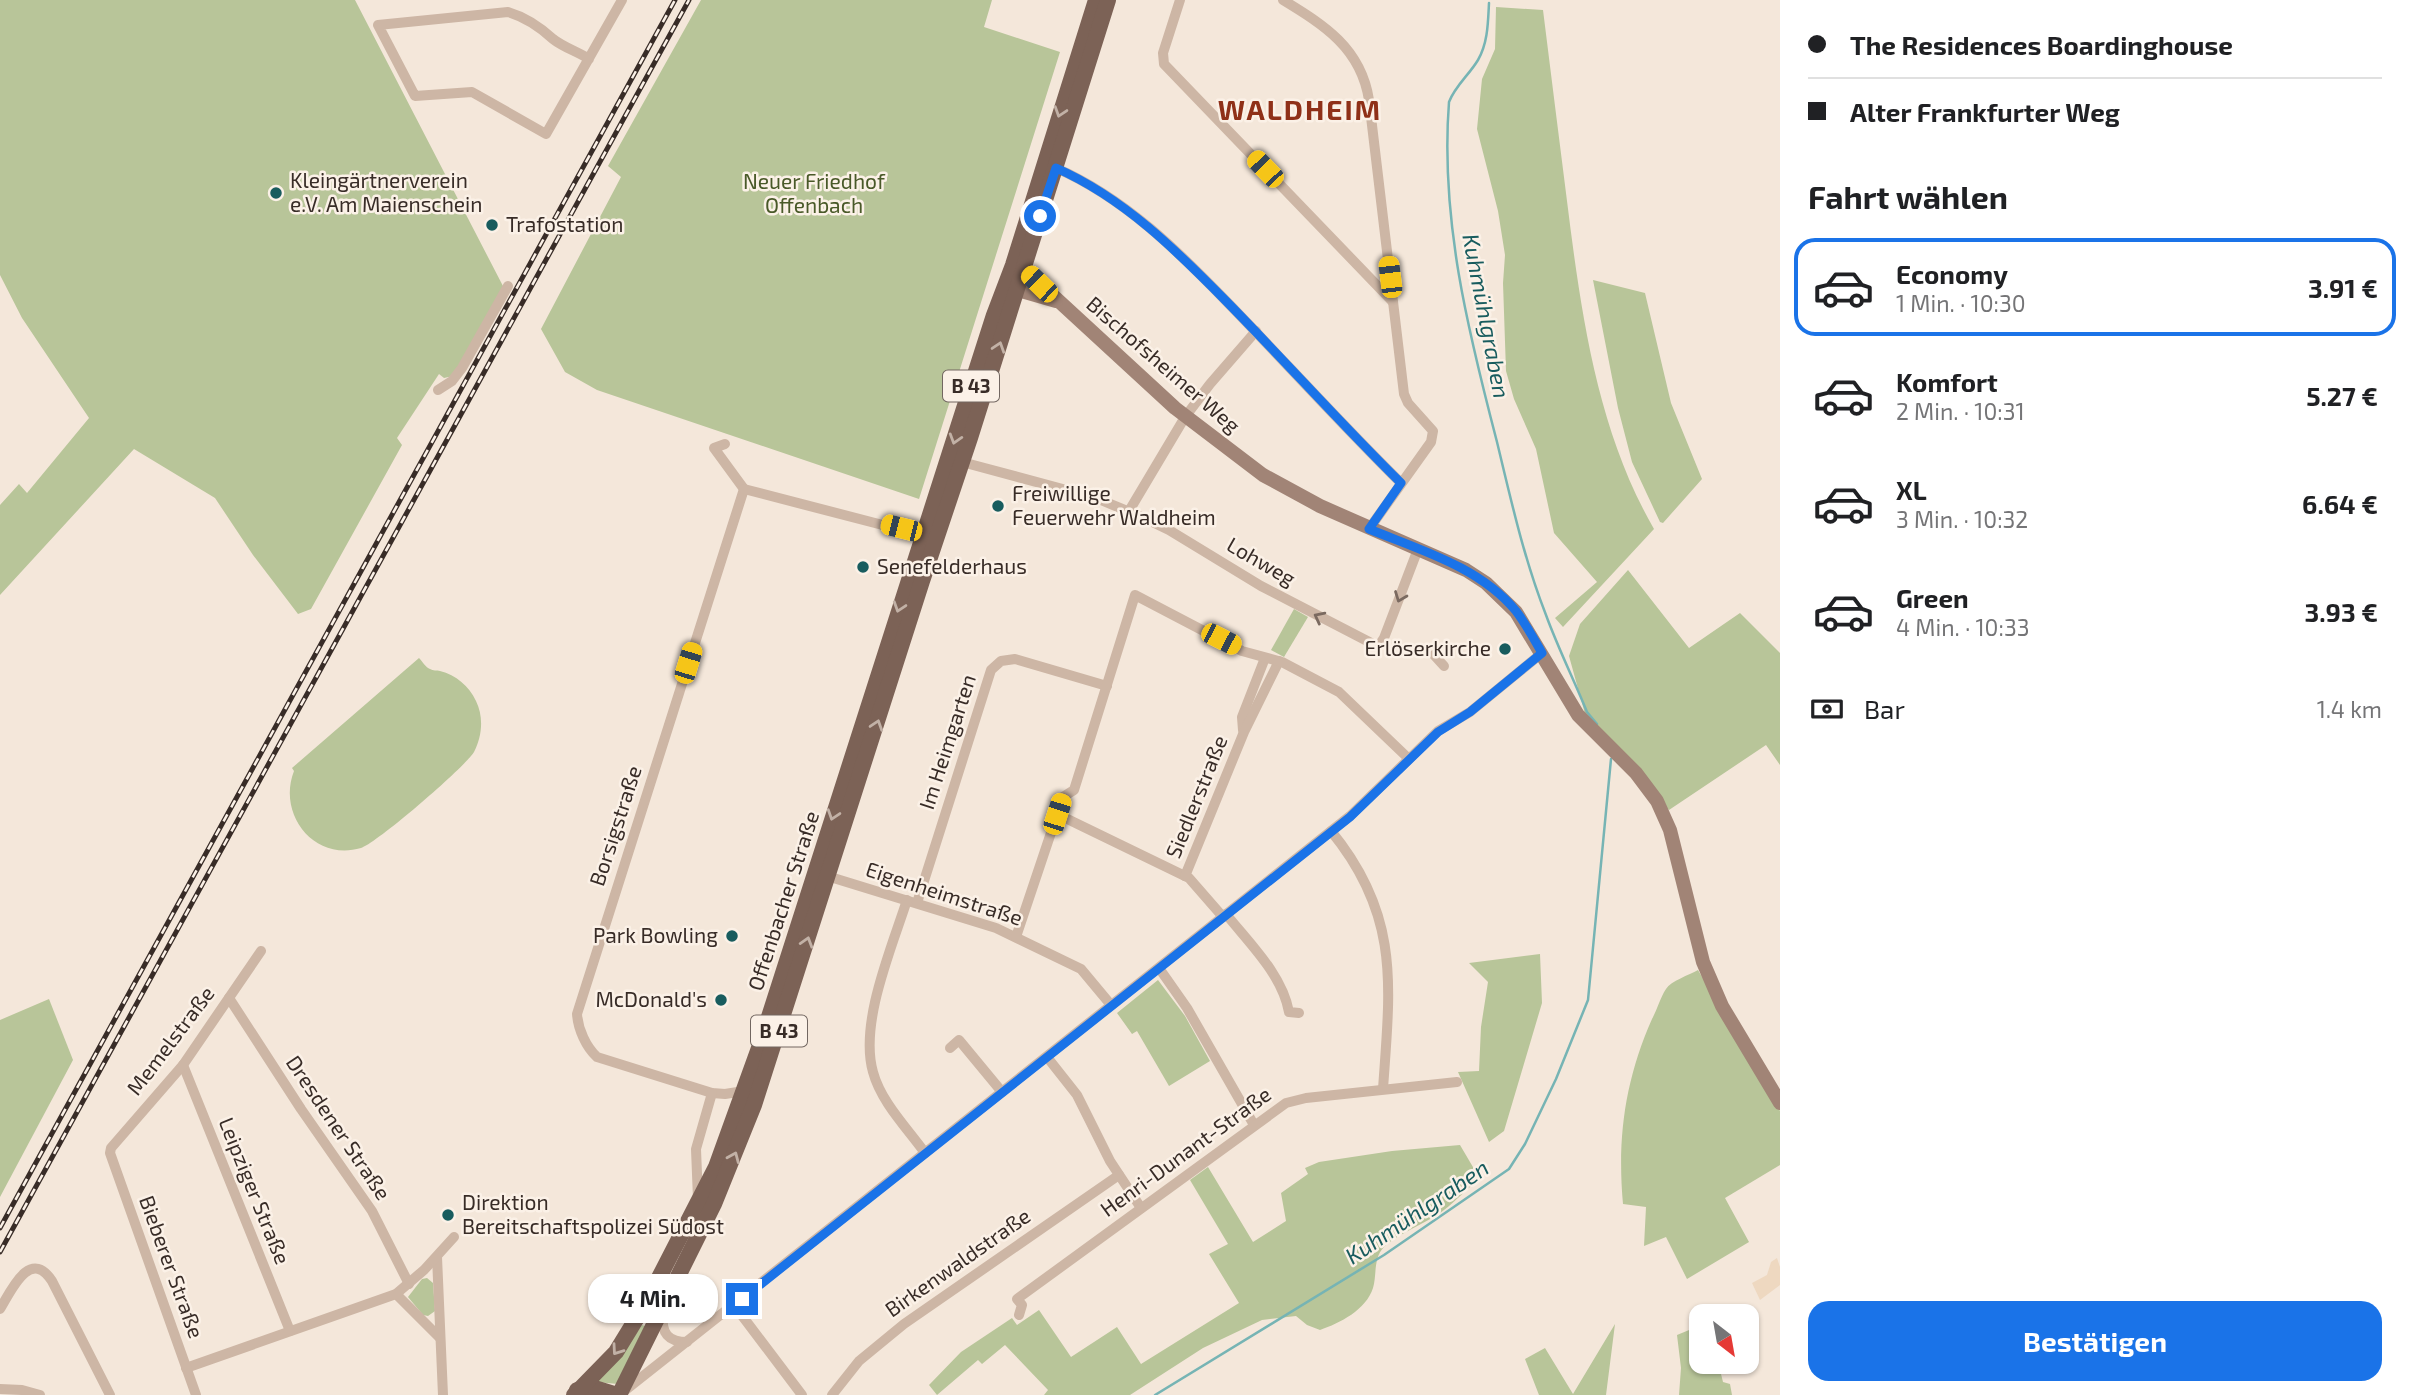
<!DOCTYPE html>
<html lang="de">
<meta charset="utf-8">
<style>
body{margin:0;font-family:"Exo 2",sans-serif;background:#f6f6f6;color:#202124;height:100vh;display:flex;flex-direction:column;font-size:26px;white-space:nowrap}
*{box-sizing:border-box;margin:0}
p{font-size:23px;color:#757577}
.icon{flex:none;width:38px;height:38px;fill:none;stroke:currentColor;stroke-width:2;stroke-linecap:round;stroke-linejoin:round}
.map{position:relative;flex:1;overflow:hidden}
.drawer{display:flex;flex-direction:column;background:#fff;width:630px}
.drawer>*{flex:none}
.top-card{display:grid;align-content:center;height:154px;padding:0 28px;background:#fff}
.needle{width:46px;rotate:149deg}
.fabs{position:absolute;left:1689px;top:1304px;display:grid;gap:14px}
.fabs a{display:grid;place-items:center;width:70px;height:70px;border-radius:14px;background:#fff;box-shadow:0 2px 5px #0004;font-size:35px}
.end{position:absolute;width:32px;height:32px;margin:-16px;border:9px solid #1a73e8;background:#fff;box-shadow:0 0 0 4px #fff}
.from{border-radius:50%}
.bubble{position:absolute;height:49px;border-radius:21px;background:#fff;box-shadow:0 2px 5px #0004;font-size:23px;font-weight:700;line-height:49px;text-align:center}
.car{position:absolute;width:21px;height:42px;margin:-21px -10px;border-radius:9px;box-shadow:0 0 5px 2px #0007;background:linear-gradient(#f5c518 24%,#345 0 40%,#f5c518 0 76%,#345 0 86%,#f5c518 0)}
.top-card b{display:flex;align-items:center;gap:24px;height:66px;font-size:26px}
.top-card b+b{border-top:2px solid #e0e0e0}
.top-card i{width:18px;height:18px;background:#202124}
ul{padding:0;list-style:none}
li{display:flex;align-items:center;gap:21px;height:98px;margin:0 14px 10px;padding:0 14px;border:4px solid transparent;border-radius:21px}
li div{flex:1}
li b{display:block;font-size:26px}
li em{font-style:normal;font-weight:700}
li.selected{border-color:#1a73e8}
li>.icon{width:63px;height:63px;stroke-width:1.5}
h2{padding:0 28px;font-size:32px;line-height:84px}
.pay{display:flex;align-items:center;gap:18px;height:77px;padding:0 28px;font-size:26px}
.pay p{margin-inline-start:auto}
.primary-button{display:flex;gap:14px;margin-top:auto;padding:14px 28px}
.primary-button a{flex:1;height:80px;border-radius:21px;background:#1a73e8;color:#fff;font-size:28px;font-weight:700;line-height:80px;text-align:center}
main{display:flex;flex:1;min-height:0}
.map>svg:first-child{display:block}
</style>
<main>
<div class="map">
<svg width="1780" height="1395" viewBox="0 0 1780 1395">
<rect width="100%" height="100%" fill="#f4e7da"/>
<g fill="#b8c599">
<polygon points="0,0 355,0 504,288 453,376 444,378 439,374 397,438 402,445 311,609 298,614 253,555 215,498 134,449 0,595 0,505 19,484 27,493 89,418 22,318 0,275"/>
<polygon points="701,0 992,0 984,27 1060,52 919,499 597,390 565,372 541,329 621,177 608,166"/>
<path d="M1496 7 1543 10C1551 74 1559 138 1567 201 1581 313 1597 430 1654 529L1563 627 1555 618 1597 582 1554 533 1536 449 1514 399 1506 371 1503 283 1505 255 1498 211 1477 129 1482 79 1495 49Z"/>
<polygon points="1593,280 1645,293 1671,403 1702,479 1663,523 1660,522 1632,462 1618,408"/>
<polygon points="1628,570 1689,648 1740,613 1780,653 1780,765 1766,745 1669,810 1587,721 1569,656 1580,624"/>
<polygon points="1294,609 1308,617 1284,657 1271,650"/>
<path d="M419 658C422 661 426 668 430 669 433 671 437 670 440 671 456 675 469 686 476 701 484 717 482 737 474 752 465 767 377 843 361 848 314 862 277 814 294 771L292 768Z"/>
<polygon points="1540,954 1542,1003 1504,1131 1489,1142 1458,1072 1479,1071 1481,1027 1488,982 1469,963"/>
<path d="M1698 970 1780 1111V1165L1725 1198 1749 1242 1687 1279 1666 1237 1644 1246 1646 1207 1623 1204C1617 1138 1625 1080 1652 1019 1657 1010 1660 998 1666 989 1671 981 1689 975 1698 970Z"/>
<polygon points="1158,980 1185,1016 1210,1061 1169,1086 1137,1031 1132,1034 1117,1013"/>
<polygon points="49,999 73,1060 0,1197 0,1020"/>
<path d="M1460 1145 1480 1179C1467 1188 1455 1202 1444 1210 1427 1223 1397 1234 1384 1247 1373 1258 1377 1275 1373 1288 1366 1310 1340 1323 1320 1330L1307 1325 1296 1316 1262 1320 1203 1348 1130 1395H1044L1048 1390 1005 1345 982 1364 978 1360 937 1395 929 1385 961 1352 1012 1318 1017 1325 1039 1310 1071 1357 1117 1327 1141 1364 1239 1303 1209 1254 1228 1244 1190 1180 1208 1167 1253 1242 1286 1221 1281 1193 1308 1174 1305 1168 1319 1162 1392 1151Z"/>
<polygon points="427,1278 433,1283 435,1311 428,1316 423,1315 408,1297 422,1279"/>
<polygon points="1615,1324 1606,1395 1539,1395 1525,1359 1545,1348 1573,1394"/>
<polygon points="642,1325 645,1326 618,1384 596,1382 618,1360"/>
<polygon points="1694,1328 1701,1330 1701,1362 1718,1362 1723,1382 1730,1384 1732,1395 1679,1395 1681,1368 1677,1335"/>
</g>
<polygon fill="#eed8c0" points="1777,1258 1780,1267 1780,1285 1760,1300 1752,1283 1767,1275 1771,1262"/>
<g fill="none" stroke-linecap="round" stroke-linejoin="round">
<g stroke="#76b4b4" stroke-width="2.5">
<path d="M1489 3C1488 22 1488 43 1478 60 1469 75 1455 86 1449 102 1440 218 1468 331 1497 442 1511 500 1524 559 1546 615 1558 648 1574 680 1587 712L1597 724"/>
<polyline points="1155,1395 1384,1255 1509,1169 1525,1144 1556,1079 1588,1000 1611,759"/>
</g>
<g stroke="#cdb6a5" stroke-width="10">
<polyline points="1180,0 1163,53 1164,64 1393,302"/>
<path d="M1283 0C1324 25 1361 48 1369 100L1404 394 1408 403 1433 431 1431 442 1369 529"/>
<path d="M589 59C578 52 563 47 553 39 540 27 525 17 508 12L378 25 415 96 472 92 546 134 622 0"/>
<path d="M1056 168C1125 198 1180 253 1231 306 1288 365 1343 426 1401 483"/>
<polyline points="438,390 452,381 462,368 508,286"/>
<polyline points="725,444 714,448 744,489"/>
<polyline points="962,462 1096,498 1142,517 1169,530 1261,586 1375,645 1380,644 1384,638 1418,549"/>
<path d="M744 489 577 1014C578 1029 586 1047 597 1057L712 1093 725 1094 744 1091"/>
<polyline points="744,489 925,536"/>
<polyline points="1129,511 1185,417 1210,384 1256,331"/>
<polyline points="1434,655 1444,666"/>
<polyline points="1243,730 1242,717 1265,658"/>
<polyline points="1057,814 1189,878 1223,917"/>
<path d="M1331 831C1401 916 1390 987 1383 1089"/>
<polyline points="827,876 996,928 1081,969 1111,1005"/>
<polyline points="1185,876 1244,732 1279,661"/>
<path d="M907 900C892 947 859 1023 873 1072 881 1102 907 1128 925 1153"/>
<polyline points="917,903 991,670 1001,661 1015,659 1107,686"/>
<path d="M1226 914C1249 943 1282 974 1289 1012L1299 1013"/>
<polyline points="1016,937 1063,797 1074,790 1135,595 1242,651 1282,662 1339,692 1408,758"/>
<polyline points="1159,968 1187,1008 1254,1125"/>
<polyline points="229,998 301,1109 372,1211 409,1284"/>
<polyline points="950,1048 959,1040 1002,1092"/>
<polyline points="1047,1057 1077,1095 1110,1161 1141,1208"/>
<polyline points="183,1065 290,1331"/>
<polyline points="698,1199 696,1149 712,1093"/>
<polyline points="437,1257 443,1395"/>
<polyline points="396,1294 440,1338"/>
<polyline points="734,1305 802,1395"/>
<path d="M0 1309C11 1291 30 1247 52 1281L110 1395"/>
<path d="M663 1314C661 1333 668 1342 687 1342"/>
<polyline points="1019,1315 1022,1305 1017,1299 1286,1103 1306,1098 1457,1082"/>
<polyline points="186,1368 396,1294 424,1270 454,1237"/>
<polyline points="0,1389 22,1390 40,1395"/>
<polyline points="623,1392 1350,816 1438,731 1470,712 1542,653"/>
<polyline points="196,1395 110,1153 111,1148 183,1065 261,951"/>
<polyline points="832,1395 859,1361 904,1324 1119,1175"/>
</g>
<g stroke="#a18476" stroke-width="14">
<polyline points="1014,265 1024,269 1175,408 1263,475 1320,506 1466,570 1486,583 1516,612 1578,715 1636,773 1657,801 1670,830 1703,962 1722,1006 1780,1103"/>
<polyline points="1008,287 1056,301"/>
</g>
<g stroke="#7c6256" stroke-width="16">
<polyline points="577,1390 591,1387 617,1395"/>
<polyline points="574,1395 616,1352 646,1303 716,1167 759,1048 994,315 1013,265 1096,0"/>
<polyline points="619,1395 714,1204 754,1105 922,581 970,438 1108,0"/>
</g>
<defs>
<g id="rail">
<polyline points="0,1228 675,0"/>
<polyline points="0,1252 689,0"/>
</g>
</defs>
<use href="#rail" stroke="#382c27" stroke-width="5"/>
<use href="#rail" stroke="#fbf1e7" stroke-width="2.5" stroke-dasharray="8" stroke-linecap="butt"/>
</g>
<defs><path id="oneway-chevron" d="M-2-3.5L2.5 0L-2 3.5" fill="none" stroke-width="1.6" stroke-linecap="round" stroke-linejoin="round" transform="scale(1.75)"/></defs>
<g stroke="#c2b1a6">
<use href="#oneway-chevron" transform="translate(1060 112) rotate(108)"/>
<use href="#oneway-chevron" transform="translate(999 347) rotate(-72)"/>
<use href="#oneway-chevron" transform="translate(955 439) rotate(107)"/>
<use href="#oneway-chevron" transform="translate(899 607) rotate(108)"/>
<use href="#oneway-chevron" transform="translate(877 725) rotate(-72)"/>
<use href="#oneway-chevron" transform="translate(833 815) rotate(108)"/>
<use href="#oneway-chevron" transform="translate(807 942) rotate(-73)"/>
<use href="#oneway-chevron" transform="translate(734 1157) rotate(-67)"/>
<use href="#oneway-chevron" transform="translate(617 1350) rotate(125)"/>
</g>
<g stroke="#7b6a60">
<use href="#oneway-chevron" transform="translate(1400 597) rotate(111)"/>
<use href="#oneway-chevron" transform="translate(1319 617) rotate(-153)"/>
</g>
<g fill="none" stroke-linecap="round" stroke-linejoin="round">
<path stroke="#1a73e8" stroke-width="9" d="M742 1299 1350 817 1438 732 1470 712 1542 653C1534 639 1526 624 1516 611 1480 567 1420 550 1369 529L1401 483C1342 425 1286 362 1227 302 1177 251 1124 198 1056 168L1040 216"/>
</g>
<g fill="#185c5e" stroke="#fbf1e7" stroke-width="2.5">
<circle cx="276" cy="193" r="7"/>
<circle cx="492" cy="225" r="7"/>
<circle cx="998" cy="506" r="7"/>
<circle cx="863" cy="567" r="7"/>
<circle cx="1505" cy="649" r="7"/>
<circle cx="732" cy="936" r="7"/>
<circle cx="721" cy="1000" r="7"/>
<circle cx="448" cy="1215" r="7"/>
</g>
<g text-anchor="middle" stroke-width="5" stroke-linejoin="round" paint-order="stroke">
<g fill="#fbf1e7" stroke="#726761" stroke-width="2">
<rect x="943" y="370.5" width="56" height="31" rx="5"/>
<rect x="751" y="1015.5" width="56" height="31" rx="5"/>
</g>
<g font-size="19" font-weight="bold" fill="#382c27">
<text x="971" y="393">B 43</text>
<text x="779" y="1038">B 43</text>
</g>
<g font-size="21" fill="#382c27" stroke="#fbf1e7" text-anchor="start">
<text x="290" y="188">Kleingärtnerverein<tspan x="290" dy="24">e.V. Am Maienschein</tspan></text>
<text x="506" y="232">Trafostation</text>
<text x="1012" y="501">Freiwillige<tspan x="1012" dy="24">Feuerwehr Waldheim</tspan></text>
<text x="877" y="574">Senefelderhaus</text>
<text x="1491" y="656" text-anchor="end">Erlöserkirche</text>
<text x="718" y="943" text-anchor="end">Park Bowling</text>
<text x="707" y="1007" text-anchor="end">McDonald's</text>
<text x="462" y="1210">Direktion<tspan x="462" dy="24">Bereitschaftspolizei Südost</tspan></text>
</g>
<g font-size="21" fill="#495928" stroke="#fbf1e7">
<text x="814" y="189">Neuer Friedhof<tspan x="814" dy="24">Offenbach</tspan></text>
</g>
<g font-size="21" fill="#382c27" stroke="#fbf1e7">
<text transform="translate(1163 365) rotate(41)" y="7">Bischofsheimer Weg</text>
<text transform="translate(1261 562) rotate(30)" y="7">Lohweg</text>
<text transform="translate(948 742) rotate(-72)" y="7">Im Heimgarten</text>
<text transform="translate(1197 797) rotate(-68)" y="7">Siedlerstraße</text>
<text transform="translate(616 826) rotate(-72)" y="7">Borsigstraße</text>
<text transform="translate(944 894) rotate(18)" y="7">Eigenheimstraße</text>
<text transform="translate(784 901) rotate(-72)" y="7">Offenbacher Straße</text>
<text transform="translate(171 1041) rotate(-53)" y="7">Memelstraße</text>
<text transform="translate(338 1128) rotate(56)" y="7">Dresdener Straße</text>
<text transform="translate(1186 1152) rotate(-36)" y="7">Henri-Dunant-Straße</text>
<text transform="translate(254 1191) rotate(68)" y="7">Leipziger Straße</text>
<text transform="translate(958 1263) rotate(-35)" y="7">Birkenwaldstraße</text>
<text transform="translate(171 1267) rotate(70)" y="7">Bieberer Straße</text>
</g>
<g font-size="23" font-style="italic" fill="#185c5e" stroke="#fbf1e7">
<text transform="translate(1486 316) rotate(79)" y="8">Kuhmühlgraben</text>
<text transform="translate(1417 1212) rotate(-34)" y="8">Kuhmühlgraben</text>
</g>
<g font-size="28" font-weight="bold" letter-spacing="2" fill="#8f3018" stroke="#fbf1e7">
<text x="1300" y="120">WALDHEIM</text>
</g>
</g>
</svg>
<div class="fabs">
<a><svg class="needle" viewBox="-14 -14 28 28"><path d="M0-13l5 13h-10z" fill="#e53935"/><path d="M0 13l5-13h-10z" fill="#757577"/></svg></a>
</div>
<i class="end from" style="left:1040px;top:216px"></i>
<i class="end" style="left:742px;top:1299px"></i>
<div class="bubble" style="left:588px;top:1274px;width:130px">4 Min.</div>
<i class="car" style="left:1265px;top:169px;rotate:316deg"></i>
<i class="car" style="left:1390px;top:277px;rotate:353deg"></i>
<i class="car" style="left:1039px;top:284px;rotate:314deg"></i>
<i class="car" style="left:901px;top:528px;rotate:284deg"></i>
<i class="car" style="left:1221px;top:639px;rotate:117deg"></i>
<i class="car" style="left:688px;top:663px;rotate:17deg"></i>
<i class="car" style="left:1057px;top:814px;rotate:18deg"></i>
</div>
<section class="drawer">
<div class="top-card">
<b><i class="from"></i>The Residences Boardinghouse</b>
<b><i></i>Alter Frankfurter Weg</b>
</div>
<h2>Fahrt wählen</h2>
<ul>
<li class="selected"><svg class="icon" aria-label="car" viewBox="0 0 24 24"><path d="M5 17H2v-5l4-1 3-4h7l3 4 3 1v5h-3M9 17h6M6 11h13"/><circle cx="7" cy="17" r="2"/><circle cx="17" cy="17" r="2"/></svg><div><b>Economy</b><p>1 Min. · 10:30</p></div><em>3.91 €</em></li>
<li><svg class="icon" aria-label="car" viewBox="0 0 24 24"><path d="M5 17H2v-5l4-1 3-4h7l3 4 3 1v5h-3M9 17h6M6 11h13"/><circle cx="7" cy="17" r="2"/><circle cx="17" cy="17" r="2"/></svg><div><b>Komfort</b><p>2 Min. · 10:31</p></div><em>5.27 €</em></li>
<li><svg class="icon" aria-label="car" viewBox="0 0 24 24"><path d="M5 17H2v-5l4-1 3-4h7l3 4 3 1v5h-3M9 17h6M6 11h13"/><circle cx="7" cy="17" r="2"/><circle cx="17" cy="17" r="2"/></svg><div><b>XL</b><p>3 Min. · 10:32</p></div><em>6.64 €</em></li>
<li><svg class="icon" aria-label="car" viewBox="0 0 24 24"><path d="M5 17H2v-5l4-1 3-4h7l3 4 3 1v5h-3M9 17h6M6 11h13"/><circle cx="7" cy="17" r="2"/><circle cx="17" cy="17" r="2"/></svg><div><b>Green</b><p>4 Min. · 10:33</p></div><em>3.93 €</em></li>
</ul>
<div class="pay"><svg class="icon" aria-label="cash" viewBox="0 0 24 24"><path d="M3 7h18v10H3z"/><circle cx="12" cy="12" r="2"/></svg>Bar<p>1.4 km</p></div>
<div class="primary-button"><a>Bestätigen</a></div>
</section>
</main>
